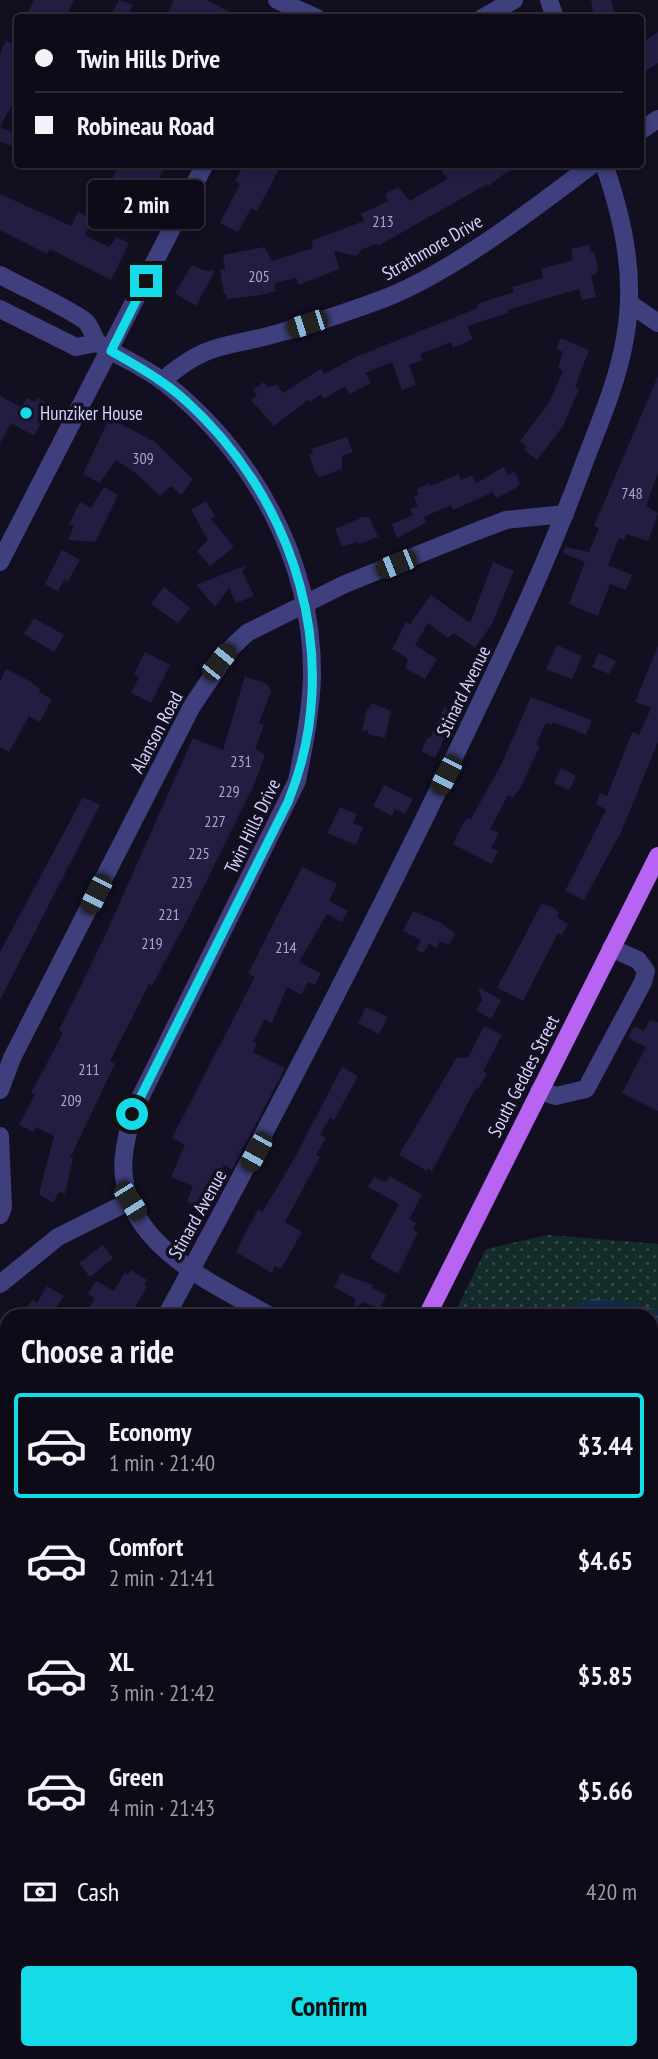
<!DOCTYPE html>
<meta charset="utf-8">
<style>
body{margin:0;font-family:"PT Sans Narrow",sans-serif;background:#1c1926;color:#f1f3f6;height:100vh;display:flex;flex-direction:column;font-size:26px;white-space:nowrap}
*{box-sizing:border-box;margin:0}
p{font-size:23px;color:#9b9ba2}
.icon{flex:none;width:38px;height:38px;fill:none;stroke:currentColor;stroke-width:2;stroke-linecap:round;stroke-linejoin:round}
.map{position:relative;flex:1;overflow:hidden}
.side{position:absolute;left:0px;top:1309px;width:658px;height:751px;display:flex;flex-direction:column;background:#0e0b19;border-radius:21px 21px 0 0;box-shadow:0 4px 10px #0003,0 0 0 2px #2e2b38}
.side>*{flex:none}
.top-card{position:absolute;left:14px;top:14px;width:630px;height:154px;border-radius:7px;box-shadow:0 4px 10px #0003,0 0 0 2px #2e2b38;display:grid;align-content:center;height:154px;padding:0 21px;background:#0e0b19}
.end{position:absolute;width:32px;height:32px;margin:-16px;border:9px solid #14dbe7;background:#111;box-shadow:0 0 0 4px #111}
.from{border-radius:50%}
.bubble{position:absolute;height:49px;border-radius:7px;background:#0e0b19;box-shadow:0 4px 10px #0003,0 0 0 2px #2e2b38;font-size:23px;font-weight:700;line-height:49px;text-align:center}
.car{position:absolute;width:21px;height:42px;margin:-21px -10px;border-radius:9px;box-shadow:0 0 5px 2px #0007;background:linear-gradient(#222 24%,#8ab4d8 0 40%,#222 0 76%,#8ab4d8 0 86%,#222 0)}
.top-card b{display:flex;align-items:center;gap:24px;height:66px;font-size:26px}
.top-card b+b{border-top:2px solid #2e2b38}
.top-card i{width:18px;height:18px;background:#f1f3f6}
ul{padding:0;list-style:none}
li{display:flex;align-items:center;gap:21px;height:105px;margin:0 14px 10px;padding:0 7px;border:4px solid transparent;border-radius:7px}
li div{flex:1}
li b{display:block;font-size:26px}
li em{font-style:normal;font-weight:700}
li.current{border-color:#14dbe7}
li>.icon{width:63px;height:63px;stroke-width:1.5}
h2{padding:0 21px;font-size:32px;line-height:84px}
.pay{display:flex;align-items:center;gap:18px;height:77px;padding:0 21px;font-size:26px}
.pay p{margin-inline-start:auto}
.action{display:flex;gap:14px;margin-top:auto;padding:14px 21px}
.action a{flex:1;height:80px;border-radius:7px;background:#14dbe7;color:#111;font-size:28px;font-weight:700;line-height:80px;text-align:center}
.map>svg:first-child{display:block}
</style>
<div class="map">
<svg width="658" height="2059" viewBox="0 0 658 2059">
<defs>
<pattern id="green-dots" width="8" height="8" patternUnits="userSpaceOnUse" patternTransform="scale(1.75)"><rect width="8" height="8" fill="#132b29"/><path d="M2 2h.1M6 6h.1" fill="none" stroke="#354949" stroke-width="1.8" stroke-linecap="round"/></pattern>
<pattern id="water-rules" width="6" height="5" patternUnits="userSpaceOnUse" patternTransform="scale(1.75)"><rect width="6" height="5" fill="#142947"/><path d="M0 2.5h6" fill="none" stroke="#354762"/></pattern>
</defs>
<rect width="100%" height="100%" fill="#120f21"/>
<polygon fill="url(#green-dots)" points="548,1235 658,1244 658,2059 78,2059 82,2053 651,2053 651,1316 453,1316 486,1249"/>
<g fill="url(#water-rules)">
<polygon points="592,1299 628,1302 658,1310 658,1642 651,1673 651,1316 543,1316"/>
<rect x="378" y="2053" width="259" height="6"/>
</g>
<g fill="#231d41">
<polygon points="34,0 74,0 65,18 25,18"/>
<polygon points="119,0 133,5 127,18 109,18"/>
<polygon points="174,0 207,0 242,18 166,18"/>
<polygon points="591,0 611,0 615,18 594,18"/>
<polygon points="658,32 658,63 640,75 640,44"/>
<polygon points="6,41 18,47 18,69 13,78 16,88 11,98 15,99 0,127 18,135 18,149 0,141 0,54"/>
<polygon points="120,164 166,164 147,204 109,185"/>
<polygon points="244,164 266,164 278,171 257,211 251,208 238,232 220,223 240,184 235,181"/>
<polygon points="438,164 518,164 488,186 487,184 378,246 377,244 362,249 357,256 334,251 339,269 299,285 296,278 274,283 276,291 260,295 227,299 226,293 224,294 220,270 225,269 223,255 264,247 272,261 313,248 311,241 364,221 361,214 388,201 385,194 398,187 410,201 447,179"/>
<polygon points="0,194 71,226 78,212 93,219 85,235 109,247 116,237 129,243 111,280 50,249 47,254 0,230"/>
<polygon points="589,245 591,252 594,252 598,268 597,274 591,275 596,297 582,300 579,289 507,310 508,313 467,326 473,339 453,348 451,342 420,354 423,360 409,365 416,385 402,390 392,362 365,373 371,383 349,394 345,386 324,399 321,394 310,402 308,400 274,426 251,400 257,395 253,390 264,382 268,387 277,385 283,393 321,369 324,374 358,356 478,308 477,304 514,292 512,287 543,278 541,269 573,260 571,249"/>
<polygon points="192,265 205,271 215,270 196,306 175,293"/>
<polygon points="561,338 589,350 575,387 579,389 563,426 537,460 524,450 527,446 520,441 549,403 563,371 558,368 563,352 556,349"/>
<polygon points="658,376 658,473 646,506 658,513 648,541 627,534 624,540 619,538 608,565 632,575 626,590 610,584 598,616 569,604 585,562 563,553 565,547 589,552 599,528 594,526"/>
<polygon points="0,396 21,407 27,398 35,402 37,398 50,405 34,436 11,423 0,443"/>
<polygon points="118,418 119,423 155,442 193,479 181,495 171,486 160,496 137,474 116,460 100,483 83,474 108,421"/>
<polygon points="347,437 353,452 342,456 342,469 320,477 316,474 309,455 313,454 311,449"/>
<polygon points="504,467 508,475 514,471 520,483 516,488 496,498 493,492 453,510 451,505 424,517 426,523 397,538 392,524 413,515 410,509 418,506 414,497 419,494 417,489 430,483 431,486 458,474 461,480 472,475 476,483"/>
<polygon points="104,487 118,495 95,542 68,540 74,526 69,524 80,502 91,508"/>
<polygon points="206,501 215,516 211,519 234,547 210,566 197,551 208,540 191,510"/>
<polygon points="363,517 369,517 378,537 359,544 358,542 342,546 335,529"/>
<polygon points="62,550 80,560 68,581 64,579 58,591 45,584"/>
<polygon points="493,562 514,571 492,624 475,648 454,633 448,638 428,623 415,645 437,659 425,679 408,670 405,667 408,661 406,657 392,649 406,622 410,624 431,595 470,623"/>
<polygon points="247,565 242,571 254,596 251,597 236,603 229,588 215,607 196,585"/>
<polygon points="164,587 190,608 178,623 151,604"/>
<polygon points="34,618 64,635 54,652 24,634"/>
<polygon points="557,645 582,656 572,679 546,669"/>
<polygon points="658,646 658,742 621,832 584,900 565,891 606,810 596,804 600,793 607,796 631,735 633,732 639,735 651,708 635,702"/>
<polygon points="145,652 170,665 151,703 131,693 139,677 134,674"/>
<polygon points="599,653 616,661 609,674 592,667"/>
<polygon points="6,669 31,682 40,689 39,692 52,699 40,722 29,716 9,752 0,747 0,681"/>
<polygon points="245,676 267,684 271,691 259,723 264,725 255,749 265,755 254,785 185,924 152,986 149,984 110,1061 115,1064 70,1158 73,1158 65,1194 59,1192 53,1203 39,1194 54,1136 36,1127 33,1132 19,1125 35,1095 31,1093 63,1033 59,1030 105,936 193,738 223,750"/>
<polygon points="531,697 592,720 586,735 553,722 552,725 546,723 536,744 540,746 520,788 513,797 508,795 490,829 499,833 491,848 498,851 492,864 453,844 463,823 468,818 471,819 502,763"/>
<polygon points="372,703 391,711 385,738 368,734 368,731 362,730 366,712"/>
<polygon points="444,708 456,713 435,758 421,751 428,737 430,738"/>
<polygon points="561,768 576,776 569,790 554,783"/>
<polygon points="384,785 413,799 405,814 395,809 392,816 373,806"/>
<polygon points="83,797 100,805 0,1000 0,952"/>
<polygon points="340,807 357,814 353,823 363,827 356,845 327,833"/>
<polygon points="302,867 337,884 329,901 348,911 342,922 327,914 299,962 321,973 315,985 308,982 301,995 287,987 272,1023 265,1019 253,1042 257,1044 253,1052 285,1068 232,1170 224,1165 204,1210 187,1202 193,1186 171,1177 185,1145 172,1138 255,977 248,974"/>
<polygon points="542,903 554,908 559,913 557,917 568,924 562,935 558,933 523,1001 497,988"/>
<polygon points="413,911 441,923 455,934 449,945 440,941 437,948 429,944 423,953 416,950 421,940 403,931"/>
<polygon points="478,987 501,1000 491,1019 476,1010 482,1000"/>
<polygon points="366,1007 388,1017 379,1034 358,1023"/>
<polygon points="650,1020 658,1022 658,1111 622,1093 646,1047 628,1038 634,1026 644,1031"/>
<polygon points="484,1026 502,1035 483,1071 487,1074 478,1089 476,1088 432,1171 428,1168 427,1171 399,1155 457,1057 468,1058"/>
<polygon points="342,1067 358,1076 334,1120 330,1118 320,1135 326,1138 316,1155 320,1157 285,1222 302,1232 281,1269 275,1266 272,1273 236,1252 258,1209 263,1211 293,1161"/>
<polygon points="390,1176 422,1195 409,1219 416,1223 413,1229 418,1232 398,1274 370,1258 399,1204 368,1187 374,1177 386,1182"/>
<polygon points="103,1245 113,1258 90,1277 79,1263"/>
<polygon points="131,1270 147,1280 144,1285 147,1286 130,1316 85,1316 95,1298 88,1294 96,1281 114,1291 125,1272 128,1275"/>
<polygon points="341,1273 373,1285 372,1288 386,1295 379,1309 364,1302 355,1307 355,1299 334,1287"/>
<polygon points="47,1286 64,1296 51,1314 54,1316 20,1316 33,1300 37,1303"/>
</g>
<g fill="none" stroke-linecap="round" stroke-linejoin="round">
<g stroke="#3e3f7c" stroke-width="18">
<polyline points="277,0 317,18"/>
<polyline points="549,0 555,18"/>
<polyline points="482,18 514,0"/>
<polyline points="640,131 658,119"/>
<path d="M0 275C28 290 58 303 84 320 93 326 92 340 101 345 122 358 146 368 165 383 254 454 313 561 312 676 311 711 304 746 297 781L132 1114C128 1134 121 1156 124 1177 132 1249 215 1284 270 1316"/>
<polyline points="629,303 658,323"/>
<polyline points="0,309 76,347 97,343"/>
<path d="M162 381C210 339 227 349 282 332 316 323 350 311 383 299 453 272 533 209 593 164"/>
<polyline points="0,562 205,164"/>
<polyline points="0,1090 12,1058 192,706 231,648 247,633 345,584 472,533 506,520 565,514"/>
<polyline points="539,1091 556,1096 586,1089 643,982 646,971 638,960 611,948"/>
<polyline points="0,1136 3,1207 0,1215"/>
<polyline points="0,1284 58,1237 130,1201"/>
<path d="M166 1316C277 1112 384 906 483 697 521 618 556 540 586 458 601 419 618 380 625 338 636 278 624 222 604 164"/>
<polyline points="0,1646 7,1632"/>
<polyline points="0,1800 7,1803"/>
</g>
<g stroke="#b764f2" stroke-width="18">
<polyline points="427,1316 658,856"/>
<polyline points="52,2059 56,2053"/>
</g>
</g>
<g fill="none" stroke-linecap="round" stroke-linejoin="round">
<path stroke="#14dbe7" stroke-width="9" d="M132 1114 288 802C346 660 296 501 186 401 163 380 137 366 111 351L146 281"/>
</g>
<circle fill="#14dbe7" stroke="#120f21" stroke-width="2.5" cx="26" cy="413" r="7"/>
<g text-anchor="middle" stroke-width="7" stroke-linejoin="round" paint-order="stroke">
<g font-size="16" fill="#a9a6cc">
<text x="383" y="227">213</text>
<text x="259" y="282">205</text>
<text x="143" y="464">309</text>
<text x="632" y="499">748</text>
<text x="241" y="767">231</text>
<text x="229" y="797">229</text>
<text x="215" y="827">227</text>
<text x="199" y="859">225</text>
<text x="182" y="888">223</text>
<text x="169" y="920">221</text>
<text x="152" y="949">219</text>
<text x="286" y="953">214</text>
<text x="89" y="1075">211</text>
<text x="71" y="1106">209</text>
</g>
<g font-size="19" fill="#d6d3fb" stroke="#120f21">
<text transform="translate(432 247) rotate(-30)" y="7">Strathmore Drive</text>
<text transform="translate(463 691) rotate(-64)" y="7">Stinard Avenue</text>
<text transform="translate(156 732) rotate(-62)" y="7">Alanson Road</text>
<text transform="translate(252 826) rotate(-64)" y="7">Twin Hills Drive</text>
<text transform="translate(523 1076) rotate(-63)" y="7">South Geddes Street</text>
<text transform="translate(197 1214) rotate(-61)" y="7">Stinard Avenue</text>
</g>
<g font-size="19" fill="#d6d3fb" stroke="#120f21" text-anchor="start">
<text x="40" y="420">Hunziker House</text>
</g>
</g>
</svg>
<i class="end from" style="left:132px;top:1114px"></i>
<i class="end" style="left:146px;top:281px"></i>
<div class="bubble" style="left:88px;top:180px;width:116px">2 min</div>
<i class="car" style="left:307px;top:324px;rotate:252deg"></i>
<i class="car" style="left:396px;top:564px;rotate:248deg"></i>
<i class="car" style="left:219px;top:662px;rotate:39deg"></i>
<i class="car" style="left:446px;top:775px;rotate:207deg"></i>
<i class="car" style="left:96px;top:894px;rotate:207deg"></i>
<i class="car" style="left:256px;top:1152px;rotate:209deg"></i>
<i class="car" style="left:130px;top:1201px;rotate:148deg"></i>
<div class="top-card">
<b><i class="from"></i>Twin Hills Drive</b>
<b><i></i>Robineau Road</b>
</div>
<section class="side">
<h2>Choose a ride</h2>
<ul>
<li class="current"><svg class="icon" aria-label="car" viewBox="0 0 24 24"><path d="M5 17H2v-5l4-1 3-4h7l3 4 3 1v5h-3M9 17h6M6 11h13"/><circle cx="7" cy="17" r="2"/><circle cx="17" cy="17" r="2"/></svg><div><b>Economy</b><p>1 min · 21:40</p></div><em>$3.44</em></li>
<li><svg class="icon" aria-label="car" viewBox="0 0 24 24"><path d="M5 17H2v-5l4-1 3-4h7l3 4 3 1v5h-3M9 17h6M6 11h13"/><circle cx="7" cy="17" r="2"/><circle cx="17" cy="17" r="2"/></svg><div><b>Comfort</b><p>2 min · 21:41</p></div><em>$4.65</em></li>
<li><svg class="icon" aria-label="car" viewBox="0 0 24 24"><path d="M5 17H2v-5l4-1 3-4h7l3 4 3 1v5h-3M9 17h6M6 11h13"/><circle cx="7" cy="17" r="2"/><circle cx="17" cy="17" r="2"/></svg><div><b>XL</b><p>3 min · 21:42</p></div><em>$5.85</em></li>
<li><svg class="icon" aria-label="car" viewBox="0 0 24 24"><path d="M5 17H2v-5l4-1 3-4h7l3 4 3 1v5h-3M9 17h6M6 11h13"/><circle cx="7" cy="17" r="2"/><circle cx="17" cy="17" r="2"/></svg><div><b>Green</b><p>4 min · 21:43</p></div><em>$5.66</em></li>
</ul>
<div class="pay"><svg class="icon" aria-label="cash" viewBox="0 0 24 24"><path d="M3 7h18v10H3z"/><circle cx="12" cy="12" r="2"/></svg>Cash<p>420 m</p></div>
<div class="action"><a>Confirm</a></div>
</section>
</div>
